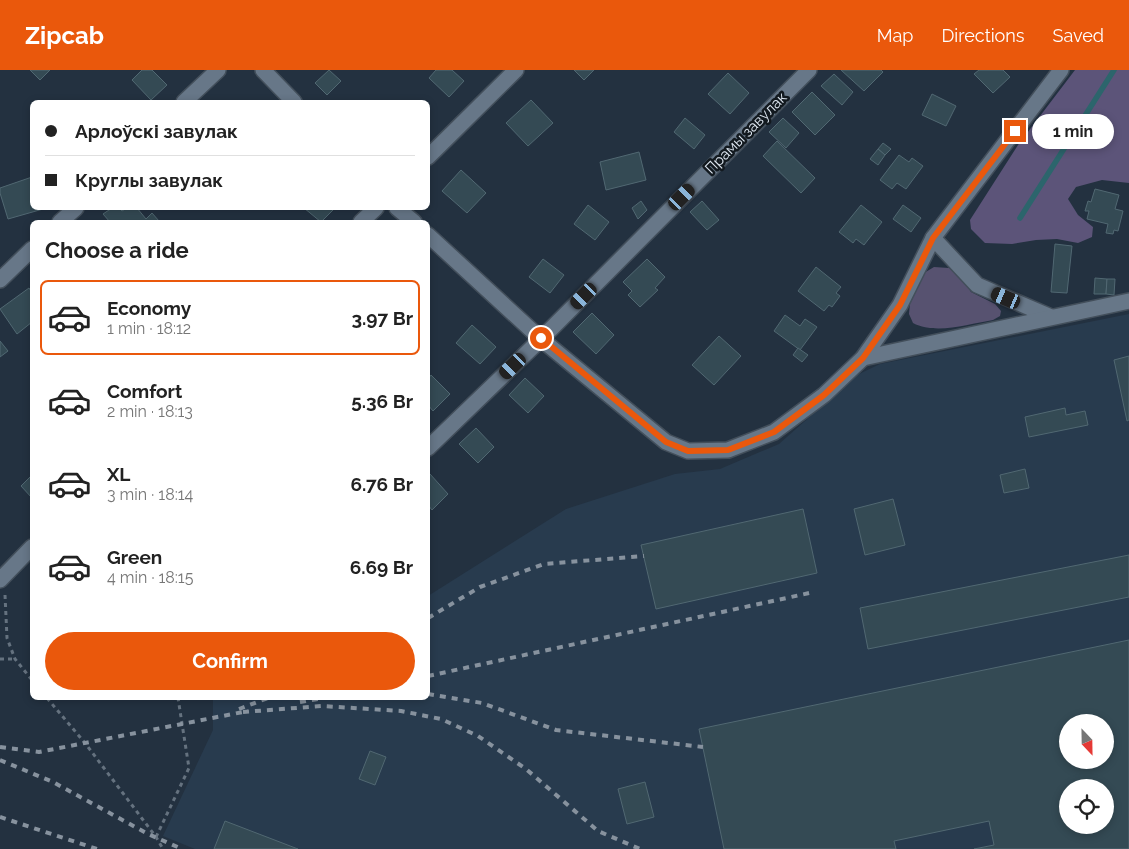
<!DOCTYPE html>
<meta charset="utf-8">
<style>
body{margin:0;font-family:Raleway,sans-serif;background:#f6f6f6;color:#222;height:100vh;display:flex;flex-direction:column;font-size:19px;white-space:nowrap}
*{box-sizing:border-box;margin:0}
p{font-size:16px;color:#767676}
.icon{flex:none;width:28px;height:28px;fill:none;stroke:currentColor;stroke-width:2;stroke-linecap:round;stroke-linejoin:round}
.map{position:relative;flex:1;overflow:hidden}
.side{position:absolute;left:30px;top:150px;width:400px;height:480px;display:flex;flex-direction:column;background:#fff;border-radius:8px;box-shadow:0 2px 8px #0003}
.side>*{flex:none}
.top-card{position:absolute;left:30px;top:30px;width:400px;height:110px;border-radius:8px;box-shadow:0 2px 8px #0003;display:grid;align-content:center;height:110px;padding:0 15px;background:#fff}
.needle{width:32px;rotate:158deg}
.buttons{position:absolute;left:1059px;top:644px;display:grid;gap:10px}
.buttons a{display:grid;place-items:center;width:55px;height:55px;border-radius:50%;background:#fff;box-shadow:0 2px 8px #0003;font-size:25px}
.end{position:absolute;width:22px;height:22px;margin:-11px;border:6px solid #ea580c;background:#fff;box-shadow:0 0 0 2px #fff}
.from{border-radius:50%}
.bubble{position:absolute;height:35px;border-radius:18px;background:#fff;box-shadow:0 2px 8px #0003;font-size:16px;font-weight:700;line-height:35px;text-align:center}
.car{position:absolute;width:15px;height:30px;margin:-15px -8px;border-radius:6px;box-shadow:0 0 4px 1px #0007;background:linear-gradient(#222 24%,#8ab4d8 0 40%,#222 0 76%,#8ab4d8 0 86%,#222 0)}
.top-card b{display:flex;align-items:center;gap:18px;height:48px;font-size:19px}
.top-card b+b{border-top:1px solid #e0e0e0}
.top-card i{width:12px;height:12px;background:#222}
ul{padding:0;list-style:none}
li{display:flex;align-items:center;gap:15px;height:75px;margin:0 10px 8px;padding:0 5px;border:2px solid transparent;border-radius:8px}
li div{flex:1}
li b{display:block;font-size:19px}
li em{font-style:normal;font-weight:700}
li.on{border-color:#ea580c}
li>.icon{width:45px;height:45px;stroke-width:1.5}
h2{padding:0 15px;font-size:22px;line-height:60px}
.button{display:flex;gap:10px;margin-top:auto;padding:10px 15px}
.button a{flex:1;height:58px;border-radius:30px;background:#ea580c;color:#fff;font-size:20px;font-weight:700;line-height:58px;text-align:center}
header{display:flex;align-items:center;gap:30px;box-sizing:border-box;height:70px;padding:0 25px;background:#ea580c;color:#fff}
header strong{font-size:24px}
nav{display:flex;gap:28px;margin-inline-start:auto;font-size:18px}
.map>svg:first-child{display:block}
</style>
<header>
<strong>Zipcab</strong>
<nav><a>Map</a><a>Directions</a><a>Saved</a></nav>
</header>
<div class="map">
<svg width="1129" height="779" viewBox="0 0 1129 779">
<rect width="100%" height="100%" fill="#233140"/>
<path fill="#283b4e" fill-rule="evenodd" d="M1129 244V779H195L163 766 213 660V628H428V526L566 439 675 404 720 399 779 374 857 305 880 294ZM1068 652H1105V690H1068ZM1068 718H1105V755H1068Z"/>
<path fill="#575270" d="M934 197 949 198 962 208 971 222 995 234 1001 241 1000 246 993 250C968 254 936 265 913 253L909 244 910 233 924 203Z"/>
<polygon fill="#5c5479" points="1075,0 1129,0 1129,113 1102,110 1076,117 1068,129 1078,145 1093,157 1092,167 1078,173 1057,169 1036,170 1012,174 985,173 971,159 970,150 1018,75"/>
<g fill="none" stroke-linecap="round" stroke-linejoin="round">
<polyline stroke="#2c656c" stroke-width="5.5" points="1020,148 1114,0"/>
</g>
<g fill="#344a54" stroke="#516872" fill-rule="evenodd">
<polygon points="30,0 50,0 40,10"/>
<polygon points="142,0 152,0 167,15 151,30 132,10"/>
<polygon points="329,0 341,11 327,25 315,13"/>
<polygon points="436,0 452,0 464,11 449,27 429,8"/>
<polygon points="574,0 594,0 584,10"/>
<polygon points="841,0 881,0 883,2 864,21"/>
<polygon points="979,0 1003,0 1010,7 993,23 974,4"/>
<polygon points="728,3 749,23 730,44 708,24"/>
<polygon points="834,4 853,22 842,35 821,16"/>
<polygon points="812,22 835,45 815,65 792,42"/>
<polygon points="932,24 956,36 946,56 922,45"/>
<polygon points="531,30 553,53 528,76 506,53"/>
<polygon points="685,48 705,65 694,79 674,62"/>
<polygon points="783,48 799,63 786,78 769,62"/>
<polygon points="777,71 815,108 801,123 763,86"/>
<polygon points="883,73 891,79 885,85 878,79"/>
<polygon points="878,79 885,85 878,95 870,89"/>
<polygon points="639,82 646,110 606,120 600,92"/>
<polygon points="899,85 909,92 912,88 923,96 906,119 897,113 892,119 880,110"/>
<polygon points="461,100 486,123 467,143 442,121"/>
<polygon points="32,107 32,138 43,139 8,149 0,123 0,118"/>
<polygon points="1095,119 1119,125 1115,139 1123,141 1118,161 1114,160 1113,164 1106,163 1108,154 1087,149 1089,141 1085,141 1088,131 1091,132"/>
<polygon points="641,131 647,140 638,149 632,138"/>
<polygon points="702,131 719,150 707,160 690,142"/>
<polygon points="588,135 609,152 595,170 574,154"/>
<polygon points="861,135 882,152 864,175 856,169 853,173 839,162"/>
<polygon points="903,135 921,148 911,162 893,149"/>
<polygon points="112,138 119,138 122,141 127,138 137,138 146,149 152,143 159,151 157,152 110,152 103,144"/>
<polygon points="304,138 335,138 321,152"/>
<polygon points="1055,174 1072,176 1067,223 1051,222"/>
<polygon points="543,189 564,205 550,223 529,207"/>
<polygon points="647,189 665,207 655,218 658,220 640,237 628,225 632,221 623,212"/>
<polygon points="816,197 841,217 836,223 840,226 832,237 829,235 824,241 798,221"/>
<polygon points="1095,208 1107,209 1106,224 1094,224"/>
<polygon points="1107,209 1115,209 1114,225 1106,224"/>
<polygon points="29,218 32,223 32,252 17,264 0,239"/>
<polygon points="592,243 614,265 596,284 573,262"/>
<polygon points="785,245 800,256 805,249 817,257 800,280 774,261"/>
<polygon points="472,255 496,277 480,294 456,273"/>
<polygon points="719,266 741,286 714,315 692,295"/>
<polygon points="0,271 8,281 0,287"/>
<polygon points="798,278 808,285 802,292 793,285"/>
<polygon points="1129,286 1129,350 1127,351 1114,290"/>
<polygon points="431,305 450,324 433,341 428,335 428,309"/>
<polygon points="525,308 544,326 528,343 509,325"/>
<polygon points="1065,338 1066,345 1085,341 1088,355 1029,367 1025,347"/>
<polygon points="476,358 494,377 478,393 459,374"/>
<polygon points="1025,399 1029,418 1004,423 1000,405"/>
<polygon points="430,404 448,424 432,440 428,435 428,407"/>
<polygon points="32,405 32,428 21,416"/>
<polygon points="893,429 905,475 865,485 854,439"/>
<polygon points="803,439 817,503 656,539 641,475"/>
<polygon points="1129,485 1129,527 868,579 860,538"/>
<path d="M1129 570V779H974L994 775 989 751 894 771 896 779H724L699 659ZM1068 652H1105V690H1068ZM1068 718H1105V755H1068Z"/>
<polygon points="370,681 386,687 375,715 359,709"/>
<polygon points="645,712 654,747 627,754 618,719"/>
<polygon points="225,751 298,779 214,779"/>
</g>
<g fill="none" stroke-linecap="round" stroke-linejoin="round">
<defs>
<g id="minor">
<polyline points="263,0 294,32"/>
<polyline points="184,32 218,0"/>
<polyline points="428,87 516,0"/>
<polyline points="397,138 414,152"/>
<polyline points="60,152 76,138"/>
<polyline points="361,152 376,138"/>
<polyline points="428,165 541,269 666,372 688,381 728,380 774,362 824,325 863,288 900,235 933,168 1061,0"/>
<polyline points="933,168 977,215 1051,247"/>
<polyline points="0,210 32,179"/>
<polyline points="863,288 1129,231"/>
<polyline points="428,378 541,269 809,0"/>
<polyline points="0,510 32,477"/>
</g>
</defs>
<use href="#minor" stroke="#434f5b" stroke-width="18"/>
<g stroke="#65727f" stroke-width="3" stroke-dasharray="4 4" stroke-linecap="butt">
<polyline points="5,525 7,568 15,589 32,610"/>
<polyline points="0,589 15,589"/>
<polyline points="47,628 85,673 156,767 163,779"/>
<polyline points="156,767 189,698 178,628"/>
</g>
<use href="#minor" stroke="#677788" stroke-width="15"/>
<g stroke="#87929e" stroke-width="4" stroke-dasharray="6 6" stroke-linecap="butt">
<polyline points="428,548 480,517 544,494 644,486"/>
<polyline points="428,606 814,522"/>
<polyline points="428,624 482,633 556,660 703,677"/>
<polyline points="300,632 323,628"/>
<polyline points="239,639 268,628"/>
<polyline points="243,642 322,636 401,641 441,649 478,666 526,699 598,761 640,779"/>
<polyline points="0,677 39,682 248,641"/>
<polyline points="0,690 53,712 148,764 182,779"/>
<polyline points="0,747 97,779"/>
</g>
</g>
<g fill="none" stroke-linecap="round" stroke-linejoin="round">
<polyline stroke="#ea580c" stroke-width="6" points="541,268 666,372 688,381 728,380 774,362 824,325 863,288 900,235 933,168 1015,61"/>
</g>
<g text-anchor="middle" stroke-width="5" stroke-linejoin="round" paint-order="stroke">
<g font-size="15" fill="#e0e9f3" stroke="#12191f">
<text transform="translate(746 63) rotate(-45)" y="5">Прамы завулак</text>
</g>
</g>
</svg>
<div class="buttons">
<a><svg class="needle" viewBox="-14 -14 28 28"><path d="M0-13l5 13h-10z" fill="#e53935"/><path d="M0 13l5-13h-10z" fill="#767676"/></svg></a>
<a><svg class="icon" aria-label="locate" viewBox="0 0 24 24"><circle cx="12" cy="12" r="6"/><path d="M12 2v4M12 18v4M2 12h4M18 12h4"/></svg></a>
</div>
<i class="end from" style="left:541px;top:268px"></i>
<i class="end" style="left:1015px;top:61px"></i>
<div class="bubble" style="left:1032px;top:44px;width:82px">1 min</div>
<i class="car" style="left:682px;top:127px;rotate:45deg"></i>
<i class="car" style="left:584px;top:226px;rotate:225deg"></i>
<i class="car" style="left:1006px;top:228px;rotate:293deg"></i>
<i class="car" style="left:513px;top:296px;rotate:226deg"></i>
<div class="top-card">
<b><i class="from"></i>Арлоўскі завулак</b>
<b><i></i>Круглы завулак</b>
</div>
<section class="side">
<h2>Choose a ride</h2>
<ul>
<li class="on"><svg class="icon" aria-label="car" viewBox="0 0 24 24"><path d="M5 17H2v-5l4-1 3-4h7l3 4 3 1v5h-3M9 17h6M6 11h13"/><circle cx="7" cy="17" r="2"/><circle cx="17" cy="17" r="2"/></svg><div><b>Economy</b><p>1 min · 18:12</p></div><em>3.97 Br</em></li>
<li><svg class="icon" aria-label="car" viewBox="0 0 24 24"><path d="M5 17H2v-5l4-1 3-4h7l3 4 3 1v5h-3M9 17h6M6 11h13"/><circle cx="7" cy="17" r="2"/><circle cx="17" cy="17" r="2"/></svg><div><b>Comfort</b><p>2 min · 18:13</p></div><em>5.36 Br</em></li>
<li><svg class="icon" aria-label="car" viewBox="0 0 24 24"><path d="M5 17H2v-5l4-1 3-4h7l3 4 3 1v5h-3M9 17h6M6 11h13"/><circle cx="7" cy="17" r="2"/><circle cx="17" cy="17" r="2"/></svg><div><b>XL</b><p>3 min · 18:14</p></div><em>6.76 Br</em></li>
<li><svg class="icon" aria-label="car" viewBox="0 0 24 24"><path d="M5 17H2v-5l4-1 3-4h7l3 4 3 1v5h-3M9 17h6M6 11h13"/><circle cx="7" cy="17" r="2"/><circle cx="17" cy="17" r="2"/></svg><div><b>Green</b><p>4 min · 18:15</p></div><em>6.69 Br</em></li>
</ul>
<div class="button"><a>Confirm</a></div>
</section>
</div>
